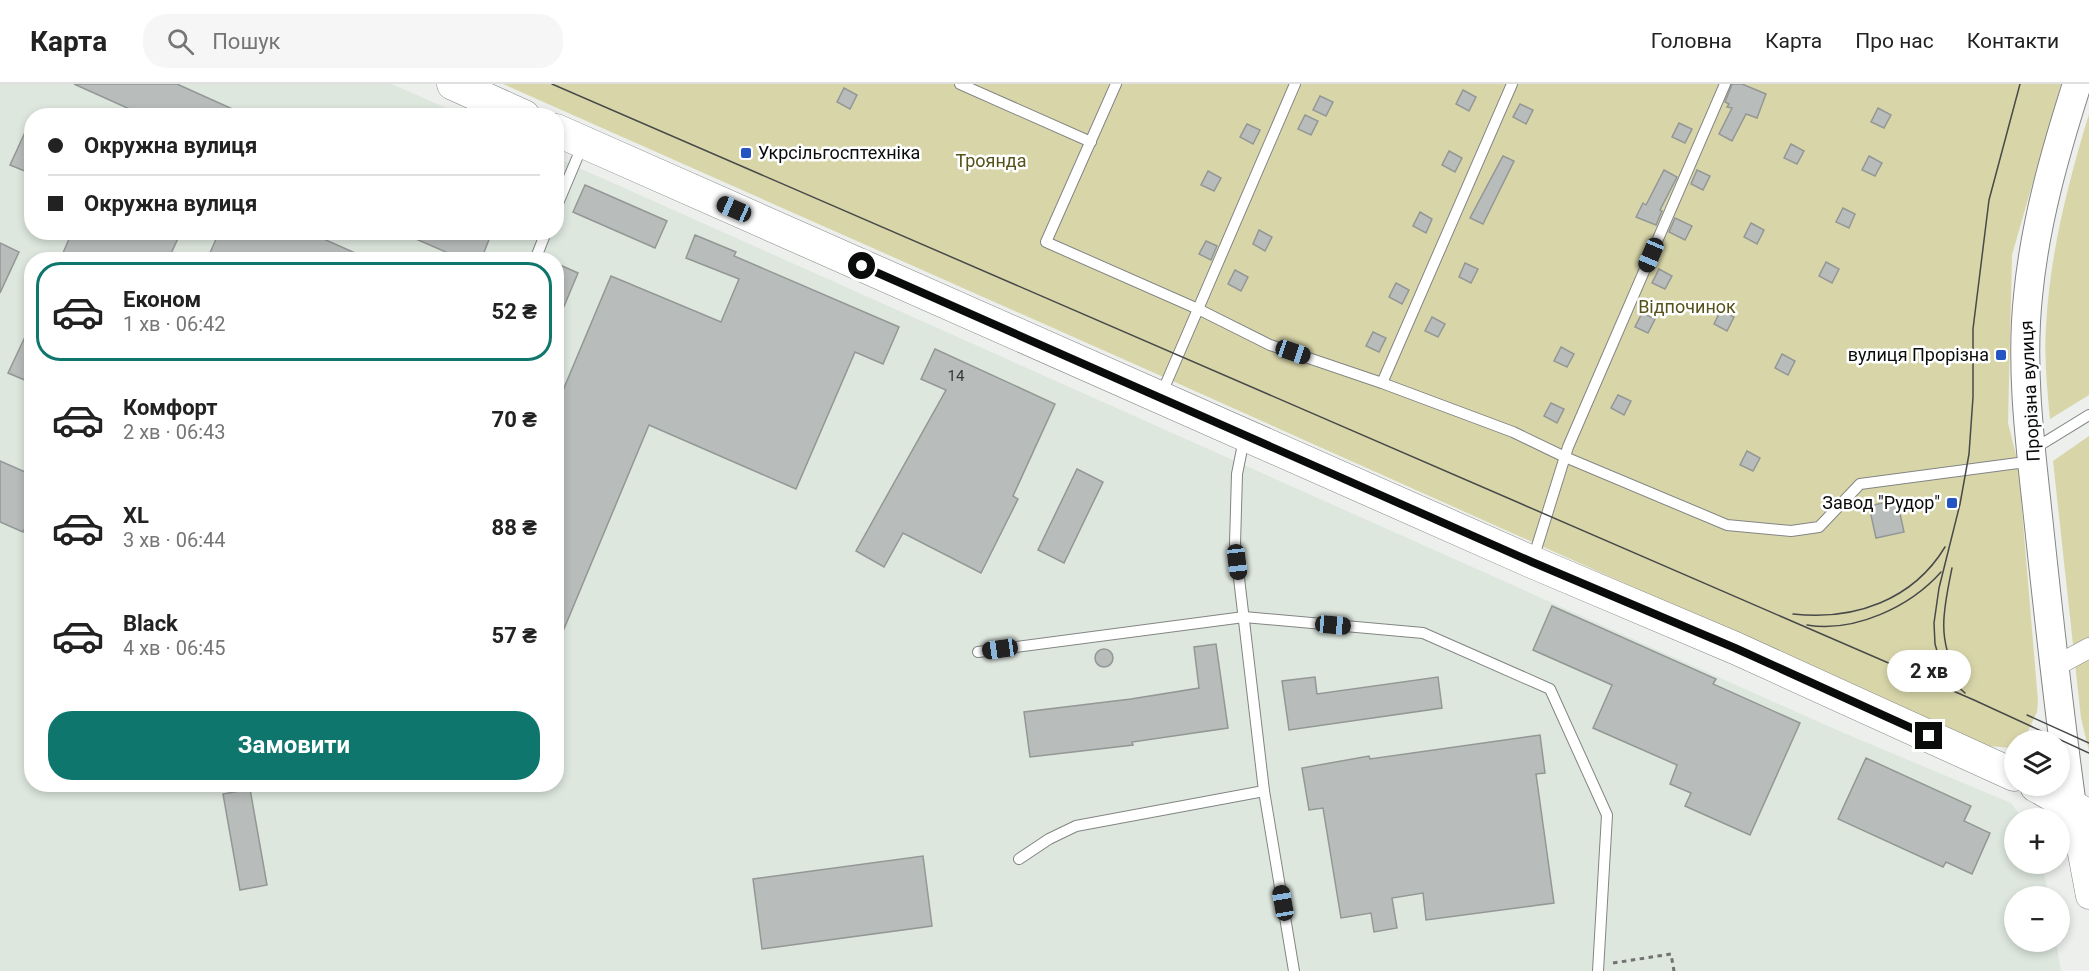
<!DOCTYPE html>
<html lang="uk">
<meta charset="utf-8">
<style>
body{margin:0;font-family:Roboto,sans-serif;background:#f6f6f6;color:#222;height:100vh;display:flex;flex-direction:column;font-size:22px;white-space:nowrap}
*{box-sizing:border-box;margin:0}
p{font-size:20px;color:#767676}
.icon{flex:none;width:33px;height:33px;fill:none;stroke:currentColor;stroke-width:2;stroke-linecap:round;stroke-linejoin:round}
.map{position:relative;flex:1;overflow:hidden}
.panel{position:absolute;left:24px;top:168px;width:540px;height:540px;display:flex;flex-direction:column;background:#fff;border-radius:24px;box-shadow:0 3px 9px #0003}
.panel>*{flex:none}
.guide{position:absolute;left:24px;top:24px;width:540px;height:132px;border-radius:24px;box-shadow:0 3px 9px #0003;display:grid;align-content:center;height:132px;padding:0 24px;background:#fff}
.controls{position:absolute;left:2004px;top:646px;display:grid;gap:12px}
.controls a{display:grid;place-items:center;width:66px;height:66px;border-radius:50%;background:#fff;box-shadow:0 3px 9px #0003;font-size:30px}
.end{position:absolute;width:27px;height:27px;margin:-14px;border:8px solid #0a0b0b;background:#fff;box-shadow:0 0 0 3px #fff}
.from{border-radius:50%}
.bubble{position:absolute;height:42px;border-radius:21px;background:#fff;box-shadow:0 3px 9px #0003;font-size:20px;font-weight:700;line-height:42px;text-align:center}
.car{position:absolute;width:18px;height:36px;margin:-18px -9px;border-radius:8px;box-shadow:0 0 4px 2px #0007;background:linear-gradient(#222 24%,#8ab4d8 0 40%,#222 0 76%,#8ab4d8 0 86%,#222 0)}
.guide b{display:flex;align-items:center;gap:21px;height:57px;font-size:22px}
.guide b+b{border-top:2px solid #e0e0e0}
.guide i{width:15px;height:15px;background:#222}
ul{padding:10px 0 0;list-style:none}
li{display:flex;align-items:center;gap:18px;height:99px;margin:0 12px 9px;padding:0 12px;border:3px solid transparent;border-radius:24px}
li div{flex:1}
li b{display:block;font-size:22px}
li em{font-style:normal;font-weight:700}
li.active{border-color:#0f766e}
li>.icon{width:54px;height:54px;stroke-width:1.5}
.button{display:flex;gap:12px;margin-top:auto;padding:12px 24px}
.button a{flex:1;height:69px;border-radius:24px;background:#0f766e;color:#fff;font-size:24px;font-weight:700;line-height:69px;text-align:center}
header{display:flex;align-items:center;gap:36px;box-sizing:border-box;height:84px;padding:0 30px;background:#fff;border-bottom:2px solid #e0e0e0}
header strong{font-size:28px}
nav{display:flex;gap:33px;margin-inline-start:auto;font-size:21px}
.search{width:420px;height:54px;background:#f6f6f6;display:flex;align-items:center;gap:15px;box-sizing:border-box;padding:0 21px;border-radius:24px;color:#767676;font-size:22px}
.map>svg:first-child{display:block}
</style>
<header>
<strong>Карта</strong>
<div class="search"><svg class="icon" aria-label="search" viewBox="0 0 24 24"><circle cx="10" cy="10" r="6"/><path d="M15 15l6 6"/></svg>Пошук</div>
<nav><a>Головна</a><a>Карта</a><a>Про нас</a><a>Контакти</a></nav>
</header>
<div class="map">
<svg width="2089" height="887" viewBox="0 0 2089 887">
<rect width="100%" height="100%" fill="#ecefec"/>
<path fill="#dde7de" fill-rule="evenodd" d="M0 0H392L462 31 32 32V148H556L557 74 1839 647 2011 719 2023 735H2014V780H2042L2049 813H2014V858H2056L2061 887H0ZM32 176H556V700H32Z"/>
<g fill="#d8d6a9">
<polygon points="503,0 2061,0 2012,171 2008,339 2018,379 2038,617 2037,628 2024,655 2014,657 2014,662 2012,664 1988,662 1168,295"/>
<path d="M2089 30V311L2050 335C2047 304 2044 273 2046 242 2050 169 2068 99 2089 30Z"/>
<polygon points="2089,352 2089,667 2081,634 2053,377"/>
</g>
<g fill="#b8bcbb" stroke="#939795" stroke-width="1.5">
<polygon points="74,0 177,0 248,32 145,32"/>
<polygon points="1732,0 1742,0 1766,10 1757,34 1746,30 1732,57 1719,50 1732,24 1727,23 1729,20 1725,18"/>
<polygon points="844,4 857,11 850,25 837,18"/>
<polygon points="1463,6 1476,13 1469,27 1456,20"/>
<polygon points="1320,12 1333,18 1326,32 1313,26"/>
<polygon points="1520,20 1533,26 1526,40 1513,33"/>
<polygon points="1878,24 1891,31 1884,44 1871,38"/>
<polygon points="1305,31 1318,37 1311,51 1298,45"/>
<polygon points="32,33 32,90 10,81"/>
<polygon points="1679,39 1692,45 1685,59 1672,53"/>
<polygon points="1247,40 1260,46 1253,60 1240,53"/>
<polygon points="1791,60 1804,67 1797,80 1784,74"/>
<polygon points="1449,67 1462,74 1455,88 1442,81"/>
<polygon points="1503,72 1514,77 1483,140 1470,134"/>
<polygon points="1869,72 1882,79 1875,92 1862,86"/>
<polygon points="1664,86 1677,93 1660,126 1662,127 1656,141 1636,133 1643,119 1646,121"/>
<polygon points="1697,86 1710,92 1703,106 1691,100"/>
<polygon points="1208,87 1221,94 1214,107 1201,101"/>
<polygon points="585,101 667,137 655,164 573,128"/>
<polygon points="1843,124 1855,130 1849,144 1836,138"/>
<polygon points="1420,128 1432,135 1426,149 1413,142"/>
<polygon points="1675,134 1692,142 1685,156 1669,148"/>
<polygon points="1751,139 1764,146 1757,160 1744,153"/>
<polygon points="1259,146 1272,153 1265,167 1253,160"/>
<polygon points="72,148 181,148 168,176 60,176"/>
<polygon points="219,148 308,148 371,176 207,176"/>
<polygon points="400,148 492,148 481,176 464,176"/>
<polygon points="695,151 736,168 734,172 899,243 883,280 855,268 796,405 649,341 556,564 556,323 611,192 721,238 739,195 686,174"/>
<polygon points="1206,157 1217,162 1211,176 1199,170"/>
<polygon points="0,159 19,168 0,209"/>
<polygon points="1826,178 1839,185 1832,199 1819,192"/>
<polygon points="1465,179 1478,185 1471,199 1459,193"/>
<polygon points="560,181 578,189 557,239 556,189"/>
<polygon points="1659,185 1672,192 1665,205 1652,199"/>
<polygon points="1235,186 1248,193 1241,207 1228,200"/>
<polygon points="1396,199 1409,206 1402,220 1389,213"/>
<polygon points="1721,226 1734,233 1727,247 1714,240"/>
<polygon points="1642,229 1655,235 1648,249 1635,243"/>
<polygon points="1432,233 1445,240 1438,253 1425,247"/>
<polygon points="32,238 32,299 8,289"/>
<polygon points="1373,248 1386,254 1379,268 1366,262"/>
<polygon points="1561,263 1574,270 1567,283 1554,277"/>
<polygon points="935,265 1055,320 1013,412 1018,415 981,489 903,449 884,483 856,467 946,306 921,295"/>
<polygon points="1782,270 1795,277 1788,291 1775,284"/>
<polygon points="1618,311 1631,317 1624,331 1611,324"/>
<polygon points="1551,319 1564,325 1557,339 1544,332"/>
<polygon points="1747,367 1760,374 1753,387 1740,381"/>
<polygon points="0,377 32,391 32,429 23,448 0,438"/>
<polygon points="1077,385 1103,398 1064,479 1038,466"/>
<polygon points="1897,416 1904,448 1876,454 1869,422"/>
<polygon points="1552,522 1716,595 1713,600 1800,639 1750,751 1685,722 1691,709 1670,700 1677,681 1593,644 1612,601 1533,566"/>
<polygon points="1216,560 1228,644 1132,658 1133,661 1030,673 1024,628 1131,615 1199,604 1194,563"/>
<circle cx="1104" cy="574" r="9"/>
<polygon points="1315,593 1317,610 1438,593 1442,624 1289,646 1282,597"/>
<polygon points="1540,651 1545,689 1536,690 1554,819 1426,836 1423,809 1392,814 1397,844 1374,848 1371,829 1341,834 1323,724 1309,726 1302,684 1369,672 1370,675"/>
<polygon points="1866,674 1971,722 1964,737 1990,749 1972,790 1946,778 1943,783 1838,735"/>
<polygon points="250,705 267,801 240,806 223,710"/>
<polygon points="923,772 932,842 762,865 753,795"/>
</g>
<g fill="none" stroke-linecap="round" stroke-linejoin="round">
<defs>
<g id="service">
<polyline points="960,0 1091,58"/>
<polyline points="1116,0 1046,158 1198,225 1270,261 1382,299 1513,348 1565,373 1727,441 1791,447 1819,443 1860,400 2018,379 2031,380"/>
<polyline points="556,124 583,60"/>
<polyline points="535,176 546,148"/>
<polyline points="1382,299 1512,0"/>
<polyline points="1161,311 1295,0"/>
<polyline points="2032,366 2089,331"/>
<polyline points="1533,475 1568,363 1725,0"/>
<polyline points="978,568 1244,533 1423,549 1550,605 1607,731 1598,887"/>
<polyline points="1264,707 1294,887"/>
<polyline points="1019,775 1049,755 1076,742 1264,707 1235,460 1237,390 1244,355"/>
</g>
<polyline id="minor" points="2054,583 2089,564"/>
<polyline id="tertiary" points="2072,722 2089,812"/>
<path id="secondary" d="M2072 722C2059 629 2049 536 2039 442 2031 366 2020 288 2028 212 2035 139 2055 69 2077 0"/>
<g id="primary">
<polyline points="453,0 524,32"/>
<polyline points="556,46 1532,478 1735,564 2014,691"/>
<polyline points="2036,702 2089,732"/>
</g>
</defs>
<use href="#service" stroke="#828583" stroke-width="12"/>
<use href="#minor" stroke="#828583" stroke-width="21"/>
<use href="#tertiary" stroke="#828583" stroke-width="27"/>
<use href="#secondary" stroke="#828583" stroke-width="30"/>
<use href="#primary" stroke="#828583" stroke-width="33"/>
<polyline stroke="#717271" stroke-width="3" stroke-dasharray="4.5 4.5" stroke-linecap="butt" points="1613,879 1671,870 1674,887"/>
<use href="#service" stroke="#fff" stroke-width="10"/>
<use href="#minor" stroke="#fff" stroke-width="20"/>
<use href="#tertiary" stroke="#fff" stroke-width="26"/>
<use href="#secondary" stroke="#fff" stroke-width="28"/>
<use href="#primary" stroke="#fff" stroke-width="32"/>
<g stroke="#484949" stroke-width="1.5">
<polyline points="552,0 1974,616 2089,669"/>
<path d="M1952 484C1944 523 1936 556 1958 591"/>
<path d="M1793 530C1854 537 1913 516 1945 463"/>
<path d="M1807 541C1854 549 1910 523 1941 488"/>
<polyline points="1965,609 1954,599 1940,577 1935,560 1934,539 1939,504 1960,420 1969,370 1973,313 1973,245 1989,116 2020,0"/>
<polyline points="2027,631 2089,659"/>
</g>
</g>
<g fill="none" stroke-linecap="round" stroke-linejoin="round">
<polyline stroke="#0a0b0b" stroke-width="8" points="862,182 1532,478 1735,564 1929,652"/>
</g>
<g fill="#2455c3" stroke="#fff" stroke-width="2">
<rect x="740" y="63" width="12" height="12" rx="3"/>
<rect x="1995" y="265" width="12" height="12" rx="3"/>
<rect x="1946" y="413" width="12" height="12" rx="3"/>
</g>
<g text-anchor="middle" stroke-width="5" stroke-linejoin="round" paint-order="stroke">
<g font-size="15" fill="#363737">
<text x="956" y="297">14</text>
</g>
<g font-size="18" fill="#0a0b0b" stroke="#fff" text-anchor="end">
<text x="758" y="75" text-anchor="start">Укрсільгосптехніка</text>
<text x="1989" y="277">вулиця Прорізна</text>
<text x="1940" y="425">Завод "Рудор"</text>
</g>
<g font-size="18" fill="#56521a" stroke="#fff">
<text x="991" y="83">Троянда</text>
<text x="1687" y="229">Відпочинок</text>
</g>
<g font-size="18" fill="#0a0b0b" stroke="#fff">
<text transform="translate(2030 307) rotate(-93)" y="6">Прорізна вулиця</text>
</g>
</g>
</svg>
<div class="controls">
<a><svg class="icon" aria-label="layers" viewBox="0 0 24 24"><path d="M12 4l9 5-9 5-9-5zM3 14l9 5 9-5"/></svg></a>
<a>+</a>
<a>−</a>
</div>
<i class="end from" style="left:862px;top:182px"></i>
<i class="end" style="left:1929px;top:652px"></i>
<div class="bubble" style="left:1887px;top:566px;width:84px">2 хв</div>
<i class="car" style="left:734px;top:125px;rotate:294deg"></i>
<i class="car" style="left:1651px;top:171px;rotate:203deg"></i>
<i class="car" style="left:1293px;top:268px;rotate:109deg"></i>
<i class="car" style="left:1237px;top:478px;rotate:173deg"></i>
<i class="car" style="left:1333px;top:541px;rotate:95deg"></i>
<i class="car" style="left:1000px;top:565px;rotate:262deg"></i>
<i class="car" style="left:1283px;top:819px;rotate:350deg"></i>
<div class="guide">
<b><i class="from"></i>Окружна вулиця</b>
<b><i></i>Окружна вулиця</b>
</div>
<section class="panel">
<ul>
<li class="active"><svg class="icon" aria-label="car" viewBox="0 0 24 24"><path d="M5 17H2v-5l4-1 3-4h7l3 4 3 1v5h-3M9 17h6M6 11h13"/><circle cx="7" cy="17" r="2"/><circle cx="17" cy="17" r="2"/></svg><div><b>Економ</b><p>1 хв · 06:42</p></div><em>52 ₴</em></li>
<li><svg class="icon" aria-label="car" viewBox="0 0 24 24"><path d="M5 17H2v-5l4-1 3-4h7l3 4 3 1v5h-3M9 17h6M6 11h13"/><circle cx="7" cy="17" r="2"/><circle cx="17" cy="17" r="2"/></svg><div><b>Комфорт</b><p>2 хв · 06:43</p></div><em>70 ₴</em></li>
<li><svg class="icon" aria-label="car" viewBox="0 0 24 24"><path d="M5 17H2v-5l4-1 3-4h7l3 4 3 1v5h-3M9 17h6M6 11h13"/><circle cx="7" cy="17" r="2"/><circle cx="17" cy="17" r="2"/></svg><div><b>XL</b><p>3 хв · 06:44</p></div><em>88 ₴</em></li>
<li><svg class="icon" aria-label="car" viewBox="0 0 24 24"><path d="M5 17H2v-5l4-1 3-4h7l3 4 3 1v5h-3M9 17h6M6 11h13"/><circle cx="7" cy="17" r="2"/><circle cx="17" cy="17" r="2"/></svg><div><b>Black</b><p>4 хв · 06:45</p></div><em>57 ₴</em></li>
</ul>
<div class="button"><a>Замовити</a></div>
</section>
</div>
